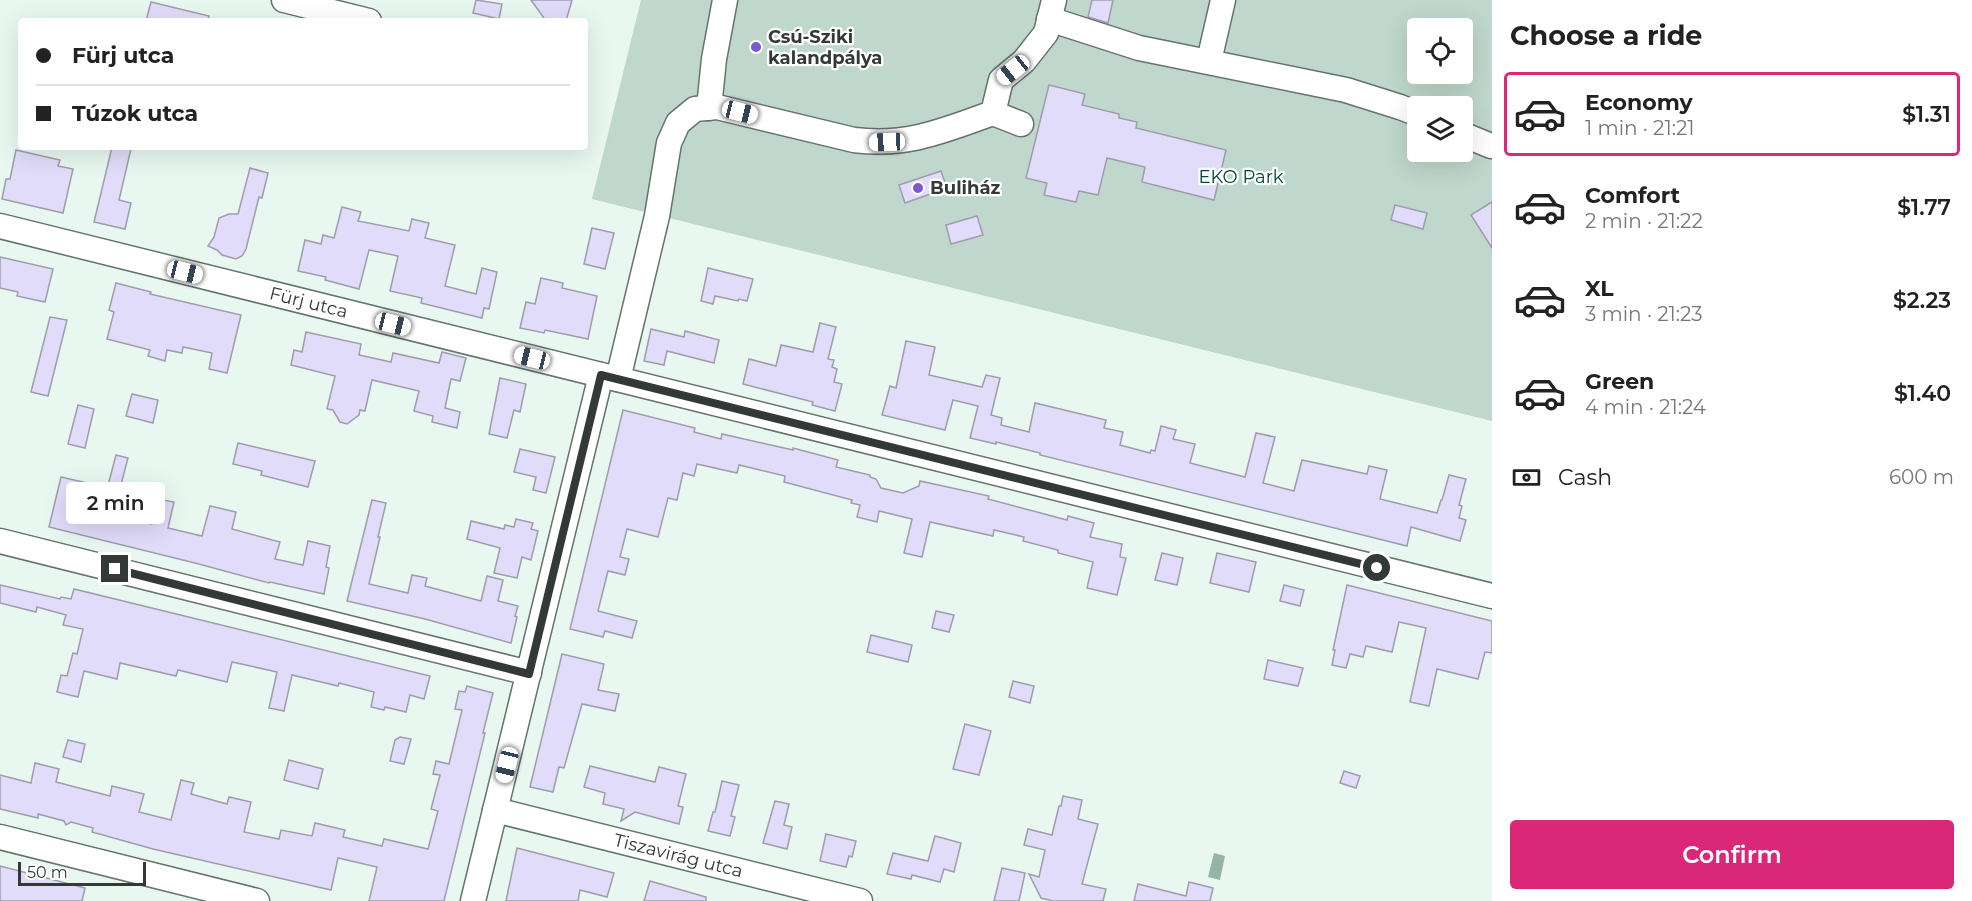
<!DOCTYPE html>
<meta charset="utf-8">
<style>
body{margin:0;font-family:Montserrat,sans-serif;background:#f2f2f2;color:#222;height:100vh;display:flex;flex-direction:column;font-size:22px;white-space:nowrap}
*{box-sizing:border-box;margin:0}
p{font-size:20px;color:#767676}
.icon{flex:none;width:33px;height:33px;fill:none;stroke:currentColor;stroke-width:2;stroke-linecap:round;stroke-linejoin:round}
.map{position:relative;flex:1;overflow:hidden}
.sheet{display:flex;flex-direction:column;background:#fff;width:480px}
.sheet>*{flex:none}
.top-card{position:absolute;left:18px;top:18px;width:570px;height:132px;border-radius:6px;box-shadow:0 6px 24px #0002;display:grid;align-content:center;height:132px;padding:0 18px;background:#fff}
.fabs{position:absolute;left:1407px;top:18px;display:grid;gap:12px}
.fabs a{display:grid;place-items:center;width:66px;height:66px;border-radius:6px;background:#fff;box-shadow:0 6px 24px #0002;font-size:30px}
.scale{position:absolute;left:18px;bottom:15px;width:128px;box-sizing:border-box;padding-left:6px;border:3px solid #333937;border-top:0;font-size:16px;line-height:21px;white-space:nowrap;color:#333937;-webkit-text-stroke:4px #fff;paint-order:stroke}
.end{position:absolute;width:27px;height:27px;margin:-14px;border:8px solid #333937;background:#fff;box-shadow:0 0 0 3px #fff}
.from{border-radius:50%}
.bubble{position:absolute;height:42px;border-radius:6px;background:#fff;box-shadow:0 6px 24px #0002;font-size:20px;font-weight:600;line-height:42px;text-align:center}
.car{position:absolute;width:18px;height:36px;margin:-18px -9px;border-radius:8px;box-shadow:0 0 4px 2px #0007;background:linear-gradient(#fff 24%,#345 0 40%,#fff 0 76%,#345 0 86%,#fff 0)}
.top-card b{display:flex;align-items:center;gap:21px;height:57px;font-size:22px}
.top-card b+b{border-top:2px solid #e0e0e0}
.top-card i{width:15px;height:15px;background:#222}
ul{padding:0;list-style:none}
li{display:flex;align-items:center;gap:18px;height:84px;margin:0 12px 9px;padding:0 6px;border:3px solid transparent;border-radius:6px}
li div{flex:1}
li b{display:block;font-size:22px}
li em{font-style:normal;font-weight:600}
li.on{border-color:#db2777}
li>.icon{width:54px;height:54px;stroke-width:1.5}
h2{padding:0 18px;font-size:27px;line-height:72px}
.pay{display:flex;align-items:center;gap:15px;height:66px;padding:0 18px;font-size:22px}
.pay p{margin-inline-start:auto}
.cta{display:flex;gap:12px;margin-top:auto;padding:12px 18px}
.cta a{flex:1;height:69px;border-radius:6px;background:#db2777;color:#fff;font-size:24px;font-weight:600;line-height:69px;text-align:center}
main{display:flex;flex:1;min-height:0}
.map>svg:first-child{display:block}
</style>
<main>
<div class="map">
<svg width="1492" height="901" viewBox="0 0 1492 901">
<rect width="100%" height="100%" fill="#e8f8f1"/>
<path fill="#bfd7cd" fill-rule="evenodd" d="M641 0H1492V421L592 199ZM1418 28H1462V74H1418ZM1418 106H1462V152H1418Z"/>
<polygon fill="#93b4a6" points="1214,853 1225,856 1220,880 1208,877"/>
<g fill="#e0dcfa" stroke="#9f9dab" stroke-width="1.5">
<polygon points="476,0 502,4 499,19 473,13"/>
<polygon points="531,0 572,0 566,21 546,21"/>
<polygon points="1092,0 1113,0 1108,23 1088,17"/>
<polygon points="151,2 209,16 208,21 146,21"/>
<polygon points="1049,85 1085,94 1082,105 1119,114 1119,118 1137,122 1136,128 1226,150 1214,200 1142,182 1145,167 1107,158 1098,195 1079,191 1076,202 1044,195 1047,183 1026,178"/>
<polygon points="112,147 131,149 119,200 131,203 125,229 94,222"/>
<polygon points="16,150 60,160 58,166 73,169 63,213 2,199 6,179 10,179"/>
<polygon points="250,168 268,173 262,198 259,197 246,249 242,256 236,259 222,255 217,250 208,246 214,237 219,218 229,214 238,214"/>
<polygon points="941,171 947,188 905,203 899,185"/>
<polygon points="1492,202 1492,248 1471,215"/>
<polygon points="1395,205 1427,213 1423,229 1391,220"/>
<polygon points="342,207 361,212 358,221 409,231 412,219 429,223 425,238 455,245 445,286 476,294 482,268 497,272 489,309 484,308 482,318 421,303 422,298 390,291 398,256 369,250 359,289 325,280 326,277 298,271 305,240 321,244 323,235 334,238"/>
<polygon points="977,216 983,235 951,244 946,225"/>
<polygon points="592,228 614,233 605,269 584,264"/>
<polygon points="0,257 53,269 45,302 17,296 18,292 0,288"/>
<polygon points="708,268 753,279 747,301 739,299 738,301 715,296 713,304 701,301"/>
<polygon points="541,278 563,283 562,288 597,296 588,339 545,330 544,333 520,328 526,302 535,304"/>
<polygon points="116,283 151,292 150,294 241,315 227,373 209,369 212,353 183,347 182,353 167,350 165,361 148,356 150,350 107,339 114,312 109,310"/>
<polygon points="50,317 67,320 48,396 31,392"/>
<polygon points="820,323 836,327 828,359 834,360 832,367 837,369 834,382 842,384 835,411 812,405 813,402 743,384 749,359 776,366 781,345 813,352"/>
<polygon points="651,329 684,337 685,331 719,340 714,363 667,351 664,365 644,361"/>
<polygon points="306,332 361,344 359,355 391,362 393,353 439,363 442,352 466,358 460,381 451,379 445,408 460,412 457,428 432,422 433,416 414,411 419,391 372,380 365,411 360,410 359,415 347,424 340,422 333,410 327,409 335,376 291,365 294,350 302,352"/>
<polygon points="906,341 935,347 929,375 982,387 986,375 1000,378 991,415 1002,418 1001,425 1029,432 1035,403 1106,420 1104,428 1123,432 1120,445 1150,453 1151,450 1155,451 1161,426 1176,430 1173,439 1195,444 1190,463 1245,477 1256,433 1275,437 1263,483 1294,491 1302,460 1367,474 1369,466 1387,470 1380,499 1437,513 1441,500 1442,500 1449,475 1466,479 1459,505 1462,506 1459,518 1466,520 1460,541 1411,527 1407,546 1040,455 1040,453 996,442 996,444 970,438 978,406 953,400 945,430 882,415 890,386 896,388"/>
<polygon points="500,378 526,384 520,412 514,410 507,438 489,434"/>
<polygon points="132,394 158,400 153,423 126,416"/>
<polygon points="78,405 94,409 85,448 68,444"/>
<polygon points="623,410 695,428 694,432 721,439 722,434 793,450 793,448 838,460 836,467 870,475 870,477 876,479 881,488 903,493 919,486 920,481 989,496 988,499 1067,520 1068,516 1094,523 1090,537 1122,544 1120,557 1126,558 1117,595 1087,588 1093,562 1058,553 1058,550 1023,541 1024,537 994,530 993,536 930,522 922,557 904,553 912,519 879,511 877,522 857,517 860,505 851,503 852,500 784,482 785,476 739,465 737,473 697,464 694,476 683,473 677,500 668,498 658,537 627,529 620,557 629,559 625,575 608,571 598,611 637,621 632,638 605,631 603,637 570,629"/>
<polygon points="238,443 315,461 308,487 261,475 262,471 233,464"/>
<polygon points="520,449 555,457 546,493 533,490 536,477 514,472"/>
<polygon points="116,455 128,458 118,496 106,493"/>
<polygon points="61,477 92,484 88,501 128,511 126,518 152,524 158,499 174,502 168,528 202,536 210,506 236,512 232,529 280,542 275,559 303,565 308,541 330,546 326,567 329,568 324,594 270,582 269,583 195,563 49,527"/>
<polygon points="372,500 386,503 378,537 380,537 369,584 408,593 412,575 427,578 425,586 481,601 487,576 503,580 498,601 518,606 515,616 517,617 511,643 425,619 347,601"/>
<polygon points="516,519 533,523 531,529 538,531 531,560 522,557 517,578 494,573 500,548 467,539 471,521 504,529 505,525 514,527"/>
<polygon points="1162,553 1183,558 1177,585 1155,580"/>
<polygon points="1217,553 1256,562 1249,592 1210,583"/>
<polygon points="0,585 60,599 61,597 71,599 74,589 430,676 424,699 410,695 406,712 385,707 384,710 371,707 374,692 339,683 338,686 292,675 284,711 269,708 277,672 232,662 227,682 178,670 176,676 120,663 117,679 84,671 78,697 57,692 61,675 67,676 73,653 77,654 83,629 63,625 66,615 37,607 36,612 0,603"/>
<polygon points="1284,585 1304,590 1300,606 1280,601"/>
<polygon points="1347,585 1492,621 1492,653 1485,652 1478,679 1437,669 1429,706 1410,702 1426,628 1399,622 1392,652 1366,646 1363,657 1350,654 1346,668 1332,665 1335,650 1333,650"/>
<polygon points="936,611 954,615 949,632 932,628"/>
<polygon points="871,635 912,645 908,662 867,652"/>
<polygon points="562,654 604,664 598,690 619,694 615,711 582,704 564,768 559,767 553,792 530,787"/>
<polygon points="1268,660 1303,668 1298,686 1264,679"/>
<polygon points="1013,681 1034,686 1030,703 1009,697"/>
<polygon points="467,686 493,693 483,733 485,733 444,901 369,901 377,867 338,858 331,890 153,849 92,832 93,828 71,822 66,825 64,821 38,814 38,818 0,809 0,775 31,783 35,763 59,769 56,782 110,796 112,786 144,794 139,812 171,820 181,780 194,783 191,794 227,804 229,797 251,802 244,832 279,839 281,830 312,836 315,823 345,830 343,837 382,846 384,839 428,849 438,811 431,809 440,775 433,774 436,761 449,764 462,710 455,709 459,691 465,692"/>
<polygon points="965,724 991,731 979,775 953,769"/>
<polygon points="400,737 411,739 404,764 390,761 395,740"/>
<polygon points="68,740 85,744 81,762 63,757"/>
<polygon points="289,760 323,769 318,789 284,780"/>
<polygon points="590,766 655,782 659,767 686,774 678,806 683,807 679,824 635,812 621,821 624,809 603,804 605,793 584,787"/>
<polygon points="1344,771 1360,776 1356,788 1340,783"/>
<polygon points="722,781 739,785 731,816 735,817 730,836 708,831 713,812 715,812"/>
<polygon points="1063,796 1082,800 1078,819 1098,824 1082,884 1106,889 1103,901 1053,901 1041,898 1029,874 1039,877 1045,850 1024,845 1028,829 1052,835 1059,806 1061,806"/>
<polygon points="775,801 789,804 784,825 792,827 787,849 763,843"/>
<polygon points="826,834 856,841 852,857 849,856 846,867 820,861"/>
<polygon points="935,836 961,843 954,872 944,869 940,882 912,875 911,879 887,874 893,853 928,861"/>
<polygon points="517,848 614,873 607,897 580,890 578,901 506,901"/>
<polygon points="0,866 85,888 82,901 0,901"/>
<polygon points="1002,868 1025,873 1019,901 994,901"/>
<polygon points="650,881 706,897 706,901 644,901"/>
<polygon points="1189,882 1213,888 1210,901 1134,901 1138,884 1186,896"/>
</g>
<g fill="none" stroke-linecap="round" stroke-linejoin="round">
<defs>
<g id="minor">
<polyline points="284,0 369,21"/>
<polyline points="1049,19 1139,48 1346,90 1400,107 1418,114"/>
<polyline points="1209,61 1223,0"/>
<polyline points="709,108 714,59 725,0"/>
<polyline points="993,113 1001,80 1024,61 1046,33 1054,0"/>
<polyline points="1462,134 1491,146"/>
<path id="s1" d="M0 226 1492 596"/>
<path d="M618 379 657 216 669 143 678 123 695 109 717 107 854 140C907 147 945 130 993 113L1021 124"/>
<polyline points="0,541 529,673"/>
<path id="s2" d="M495 810 860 901"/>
<polyline points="0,837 257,901"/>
<polyline points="473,901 601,375"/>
</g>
</defs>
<use href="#minor" stroke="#65736d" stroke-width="27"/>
<use href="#minor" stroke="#fff" stroke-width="24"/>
</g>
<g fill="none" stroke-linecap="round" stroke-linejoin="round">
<polyline stroke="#333937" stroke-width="8" points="115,569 529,674 601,375 1377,568"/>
</g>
<g fill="#7a59d3" stroke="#fff" stroke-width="2">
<circle cx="756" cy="47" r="6"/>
<circle cx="918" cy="188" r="6"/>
</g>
<g text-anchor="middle" stroke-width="4.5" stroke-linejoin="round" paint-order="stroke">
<g font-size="18" font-weight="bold" fill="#333937" stroke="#fff" text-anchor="start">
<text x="768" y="43">Csú-Sziki<tspan x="768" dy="21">kalandpálya</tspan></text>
<text x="930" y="194">Buliház</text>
</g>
<g font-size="18" fill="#024835" stroke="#fff">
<text x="1241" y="183">EKO Park</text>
</g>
<g font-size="18" fill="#333937" stroke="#fff">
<text dy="6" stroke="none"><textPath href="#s1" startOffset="318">Fürj utca</textPath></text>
<text dy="6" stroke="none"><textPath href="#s2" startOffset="189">Tiszavirág utca</textPath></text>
</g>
</g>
</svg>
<div class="fabs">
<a><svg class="icon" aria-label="locate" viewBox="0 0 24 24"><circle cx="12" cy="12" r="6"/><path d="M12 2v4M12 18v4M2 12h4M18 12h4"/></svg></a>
<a><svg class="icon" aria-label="layers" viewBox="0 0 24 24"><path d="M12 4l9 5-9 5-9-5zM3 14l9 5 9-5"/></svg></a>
</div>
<div class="scale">50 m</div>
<i class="end from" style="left:1377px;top:568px"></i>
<i class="end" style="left:115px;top:569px"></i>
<div class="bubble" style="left:66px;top:482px;width:99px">2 min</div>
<i class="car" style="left:1013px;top:70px;rotate:231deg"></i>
<i class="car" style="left:740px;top:112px;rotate:104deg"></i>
<i class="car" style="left:887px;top:142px;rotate:268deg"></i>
<i class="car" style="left:185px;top:272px;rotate:104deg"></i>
<i class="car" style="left:393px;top:324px;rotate:104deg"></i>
<i class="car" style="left:532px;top:358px;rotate:284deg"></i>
<i class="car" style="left:507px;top:765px;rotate:194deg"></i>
<div class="top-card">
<b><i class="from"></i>Fürj utca</b>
<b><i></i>Túzok utca</b>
</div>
</div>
<section class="sheet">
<h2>Choose a ride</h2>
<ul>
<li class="on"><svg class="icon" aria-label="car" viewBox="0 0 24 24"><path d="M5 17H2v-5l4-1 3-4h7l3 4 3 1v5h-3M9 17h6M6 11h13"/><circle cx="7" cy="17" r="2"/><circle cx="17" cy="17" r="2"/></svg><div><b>Economy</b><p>1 min · 21:21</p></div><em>$1.31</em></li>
<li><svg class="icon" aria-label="car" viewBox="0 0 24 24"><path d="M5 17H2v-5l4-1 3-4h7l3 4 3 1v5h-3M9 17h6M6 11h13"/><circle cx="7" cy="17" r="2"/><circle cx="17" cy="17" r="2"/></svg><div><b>Comfort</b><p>2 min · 21:22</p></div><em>$1.77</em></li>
<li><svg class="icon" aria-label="car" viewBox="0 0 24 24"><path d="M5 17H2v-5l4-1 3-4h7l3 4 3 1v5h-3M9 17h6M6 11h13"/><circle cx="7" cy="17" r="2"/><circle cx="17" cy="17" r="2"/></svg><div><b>XL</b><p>3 min · 21:23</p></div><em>$2.23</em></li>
<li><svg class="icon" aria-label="car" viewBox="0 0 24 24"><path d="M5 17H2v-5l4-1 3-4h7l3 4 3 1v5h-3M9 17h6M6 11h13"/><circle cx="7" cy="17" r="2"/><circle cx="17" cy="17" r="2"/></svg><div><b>Green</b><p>4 min · 21:24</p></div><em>$1.40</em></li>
</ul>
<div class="pay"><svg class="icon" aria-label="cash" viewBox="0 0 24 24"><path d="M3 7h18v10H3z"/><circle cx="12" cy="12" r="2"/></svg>Cash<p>600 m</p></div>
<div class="cta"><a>Confirm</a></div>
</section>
</main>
